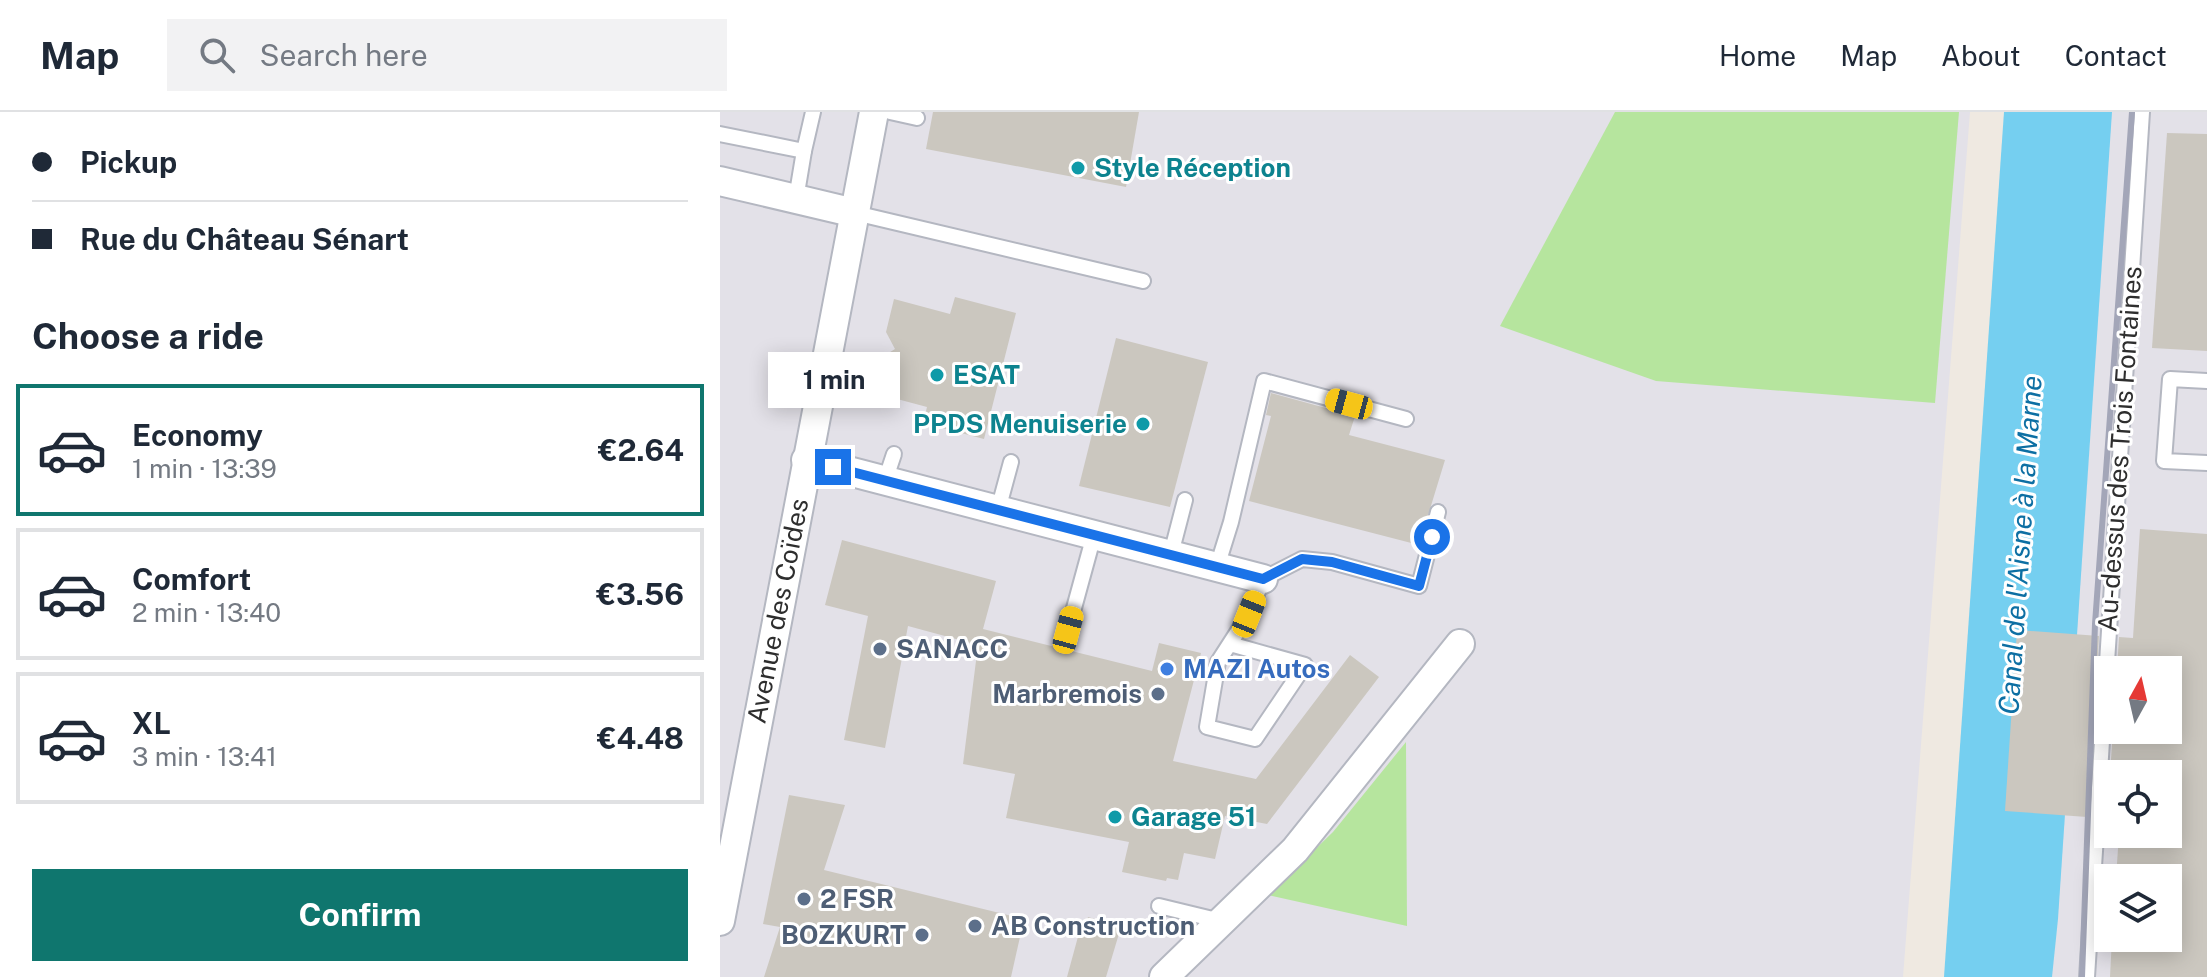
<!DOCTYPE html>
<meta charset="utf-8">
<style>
body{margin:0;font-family:"Public Sans",sans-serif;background:#f2f2f3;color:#1f2937;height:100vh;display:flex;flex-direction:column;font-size:30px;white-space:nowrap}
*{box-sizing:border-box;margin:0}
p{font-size:26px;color:#747a83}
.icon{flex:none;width:44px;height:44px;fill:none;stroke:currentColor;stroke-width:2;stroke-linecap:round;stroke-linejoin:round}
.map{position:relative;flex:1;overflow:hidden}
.drawer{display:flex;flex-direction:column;background:#fff;width:720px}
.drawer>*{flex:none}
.hud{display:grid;align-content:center;height:176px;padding:0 32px;background:#fff}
.needle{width:52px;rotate:8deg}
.controls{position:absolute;left:1374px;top:544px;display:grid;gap:16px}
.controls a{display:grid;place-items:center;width:88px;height:88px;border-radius:0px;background:#fff;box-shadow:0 4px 20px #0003;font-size:40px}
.end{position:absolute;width:36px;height:36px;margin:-18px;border:10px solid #1a73e8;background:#fff;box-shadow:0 0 0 4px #fff}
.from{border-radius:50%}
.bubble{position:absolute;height:56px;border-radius:0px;background:#fff;box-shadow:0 4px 20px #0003;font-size:26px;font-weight:700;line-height:56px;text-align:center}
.car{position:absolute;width:24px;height:48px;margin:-24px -12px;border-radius:10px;box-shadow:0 0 6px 2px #0007;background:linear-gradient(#f5c518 24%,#345 0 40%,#f5c518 0 76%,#345 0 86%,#f5c518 0)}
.hud b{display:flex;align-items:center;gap:28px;height:76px;font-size:30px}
.hud b+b{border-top:2px solid #e0e1e3}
.hud i{width:20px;height:20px;background:#1f2937}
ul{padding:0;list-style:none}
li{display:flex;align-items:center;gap:24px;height:132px;margin:0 16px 12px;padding:0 16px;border:4px solid #e0e1e3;border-radius:0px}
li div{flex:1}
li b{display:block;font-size:30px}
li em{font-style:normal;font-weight:700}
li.active{border-color:#0f766e}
li>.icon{width:72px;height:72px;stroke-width:1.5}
h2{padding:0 32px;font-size:36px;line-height:96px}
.button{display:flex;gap:16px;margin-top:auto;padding:16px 32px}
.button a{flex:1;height:92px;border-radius:0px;background:#0f766e;color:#fff;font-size:32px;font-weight:700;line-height:92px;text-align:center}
header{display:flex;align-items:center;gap:48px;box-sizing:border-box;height:112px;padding:0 40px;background:#fff;border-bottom:2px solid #e0e1e3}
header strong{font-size:38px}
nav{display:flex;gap:44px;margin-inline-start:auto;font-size:28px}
.search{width:560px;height:72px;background:#f2f2f3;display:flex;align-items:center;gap:20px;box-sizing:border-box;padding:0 28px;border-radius:0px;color:#747a83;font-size:30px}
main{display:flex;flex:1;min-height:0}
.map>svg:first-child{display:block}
</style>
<header>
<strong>Map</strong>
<div class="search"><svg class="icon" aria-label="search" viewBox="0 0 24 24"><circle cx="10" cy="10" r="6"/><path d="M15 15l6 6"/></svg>Search here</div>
<nav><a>Home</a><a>Map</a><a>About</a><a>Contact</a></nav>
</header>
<main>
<section class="drawer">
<div class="hud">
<b><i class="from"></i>Pickup</b>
<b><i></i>Rue du Château Sénart</b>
</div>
<h2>Choose a ride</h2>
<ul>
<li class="active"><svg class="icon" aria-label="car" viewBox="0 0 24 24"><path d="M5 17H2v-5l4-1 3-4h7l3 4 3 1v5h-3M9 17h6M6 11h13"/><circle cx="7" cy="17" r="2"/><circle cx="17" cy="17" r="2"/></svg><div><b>Economy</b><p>1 min · 13:39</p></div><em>€2.64</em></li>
<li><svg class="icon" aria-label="car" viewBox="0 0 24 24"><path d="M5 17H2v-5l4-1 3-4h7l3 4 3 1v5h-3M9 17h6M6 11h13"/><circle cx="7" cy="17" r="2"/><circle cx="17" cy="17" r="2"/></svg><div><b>Comfort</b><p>2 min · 13:40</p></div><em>€3.56</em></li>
<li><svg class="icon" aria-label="car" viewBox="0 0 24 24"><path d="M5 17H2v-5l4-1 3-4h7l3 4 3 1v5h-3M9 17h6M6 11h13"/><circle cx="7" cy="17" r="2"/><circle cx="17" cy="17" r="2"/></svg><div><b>XL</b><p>3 min · 13:41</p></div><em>€4.48</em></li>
</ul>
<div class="button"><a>Confirm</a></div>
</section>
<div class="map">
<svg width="1487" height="865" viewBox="0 0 1487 865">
<rect width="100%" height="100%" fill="#efe9e1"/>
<g fill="#e3e1e8" fill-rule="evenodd">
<polygon points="0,0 1250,0 1183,865 0,865"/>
<path d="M1329 0H1487V865H1269ZM1388 558H1448V618H1388ZM1388 662H1448V722H1388ZM1388 766H1448V826H1388Z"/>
</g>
<g fill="#b6e59e">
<polygon points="895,0 1239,0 1215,291 936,269 780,214"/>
<polygon points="686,630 687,814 548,783 613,720"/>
</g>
<polygon fill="#75cff0" points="1284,0 1392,0 1338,807 1332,865 1224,865"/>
<g fill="#cbc7bf">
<polygon points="213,0 419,0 406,75 206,37"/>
<polygon points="1447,21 1487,22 1487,239 1432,236"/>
<polygon points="235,185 296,201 264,327 203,311 207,295 151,280 159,247 175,237 166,220 174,187 230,202"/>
<polygon points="396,226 488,250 450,395 359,374"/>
<polygon points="551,281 635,304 629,323 725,348 699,433 529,389 551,304 546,303"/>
<polygon points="1420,417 1487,422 1487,865 1390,865 1392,826 1448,826 1448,766 1396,766 1399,722 1448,722 1448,662 1390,662 1393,618 1448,618 1448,558 1397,558 1399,525 1413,526"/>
<polygon points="122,428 276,469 263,517 432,559 439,531 481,541 453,649 536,667 630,543 659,565 547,712 505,704 495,747 464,741 458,768 447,766 446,769 402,760 409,730 286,706 295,662 243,652 258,533 188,514 165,636 124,628 148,504 105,493"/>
<polygon points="1297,518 1379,524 1367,705 1285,699"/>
<polygon points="69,683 125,693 104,758 304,807 291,865 44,865 60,815 43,812"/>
<polygon points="368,805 401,815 386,865 347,865 359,821 363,822"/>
</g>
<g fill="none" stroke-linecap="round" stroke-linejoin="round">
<defs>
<g id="lane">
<polyline points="170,0 197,6"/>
<polyline points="0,22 84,39 93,0"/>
<polyline points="76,87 84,39"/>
<polyline points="135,101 423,169"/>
<polyline points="1487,269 1450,267 1444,349 1487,351"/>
<polyline points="165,369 174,342"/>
<polyline points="278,398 291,350"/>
<polyline points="451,442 465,388"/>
<polyline points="497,455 511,410 544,269 686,307"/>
<polyline points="348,518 374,423"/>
<polyline points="510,532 585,553 535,627 487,615 498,550 529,502 543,467 582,447 612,450 699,474 718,400"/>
<polyline points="439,794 501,809"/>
<polyline points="1367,865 1422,0"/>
</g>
<g id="street">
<polyline points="0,69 135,101"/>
<polyline points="86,348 543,467"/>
<polyline points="0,809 154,0"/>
<polyline points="444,865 575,738 740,532"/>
</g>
</defs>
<use href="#lane" stroke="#b4b7c1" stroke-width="18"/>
<use href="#street" stroke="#b4b7c1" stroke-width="32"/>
<use href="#lane" stroke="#fff" stroke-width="14"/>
<use href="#street" stroke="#fff" stroke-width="28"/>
<polyline stroke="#a3a6b8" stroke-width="6" points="1362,865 1375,512 1412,0"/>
</g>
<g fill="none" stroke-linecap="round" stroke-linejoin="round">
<polyline stroke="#1a73e8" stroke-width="10" points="113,355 543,467 582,447 612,450 699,474 712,425"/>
</g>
<g fill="#0f9aa8" stroke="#fff" stroke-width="3">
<circle cx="358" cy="56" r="8"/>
<circle cx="217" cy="263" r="8"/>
<circle cx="423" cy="312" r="8"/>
<circle cx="395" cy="705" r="8"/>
</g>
<g fill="#5c6f8a" stroke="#fff" stroke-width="3">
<circle cx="160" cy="537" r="8"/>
<circle cx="438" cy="582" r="8"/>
<circle cx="84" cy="787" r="8"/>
<circle cx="255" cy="814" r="8"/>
<circle cx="202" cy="823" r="8"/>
</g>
<circle fill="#3f7fe0" stroke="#fff" stroke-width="3" cx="447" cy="557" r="8"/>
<g text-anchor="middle" stroke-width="6" stroke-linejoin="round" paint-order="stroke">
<g font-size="26" font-weight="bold" fill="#0d838f" stroke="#fff" text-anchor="start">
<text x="374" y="65">Style Réception</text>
<text x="233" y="272">ESAT</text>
<text x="407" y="321" text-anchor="end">PPDS Menuiserie</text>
<text x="411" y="714">Garage 51</text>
</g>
<g font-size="26" fill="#2e2e2e" stroke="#fff">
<text transform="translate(1400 337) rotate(-86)" y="9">Au-dessus des Trois Fontaines</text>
<text transform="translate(58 499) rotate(-79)" y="9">Avenue des Coïdes</text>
</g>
<g font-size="26" font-weight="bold" fill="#4e5e75" stroke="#fff" text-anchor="start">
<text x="176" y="546">SANACC</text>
<text x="422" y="591" text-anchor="end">Marbremois</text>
<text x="100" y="796">2 FSR</text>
<text x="271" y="823">AB Construction</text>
<text x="186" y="832" text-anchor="end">BOZKURT</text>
</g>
<g font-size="26" font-weight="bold" fill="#366cbe" stroke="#fff" text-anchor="start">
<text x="463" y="566">MAZI Autos</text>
</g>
<g font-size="28" font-style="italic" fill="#0d6fa3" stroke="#fff">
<text transform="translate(1300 433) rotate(-86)" y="10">Canal de l'Aisne à la Marne</text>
</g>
</g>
</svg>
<div class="controls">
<a><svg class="needle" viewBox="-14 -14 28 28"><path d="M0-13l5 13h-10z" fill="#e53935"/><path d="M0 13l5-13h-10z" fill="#747a83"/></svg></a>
<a><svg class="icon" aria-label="locate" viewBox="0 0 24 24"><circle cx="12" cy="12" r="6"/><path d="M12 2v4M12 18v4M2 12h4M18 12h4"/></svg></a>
<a><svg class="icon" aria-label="layers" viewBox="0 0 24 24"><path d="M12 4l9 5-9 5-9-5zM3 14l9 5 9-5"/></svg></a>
</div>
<i class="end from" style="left:712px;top:425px"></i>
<i class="end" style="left:113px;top:355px"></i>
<div class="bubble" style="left:48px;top:240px;width:132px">1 min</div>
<i class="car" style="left:629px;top:292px;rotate:285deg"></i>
<i class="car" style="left:529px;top:502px;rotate:22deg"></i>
<i class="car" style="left:348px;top:518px;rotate:15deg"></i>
</div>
</main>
